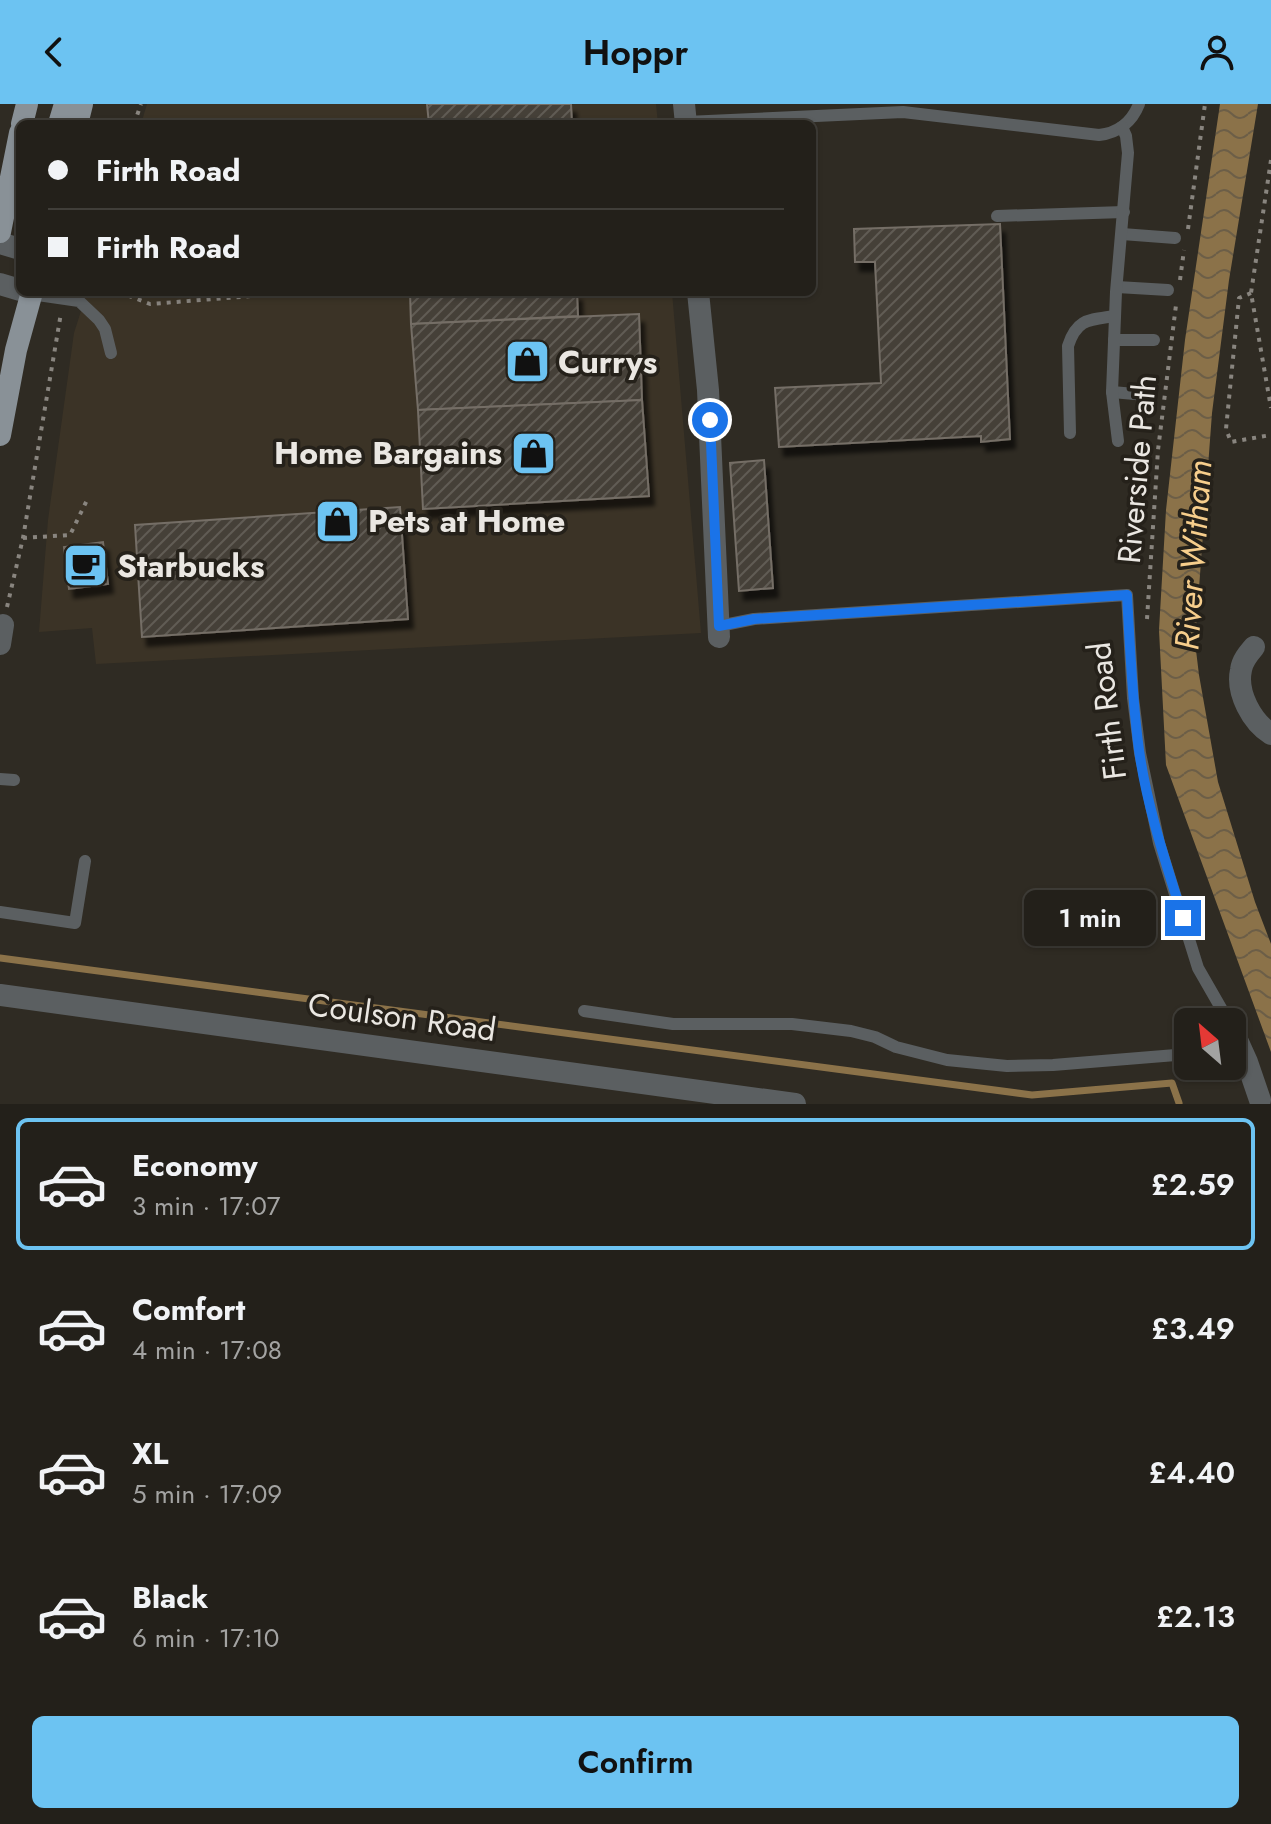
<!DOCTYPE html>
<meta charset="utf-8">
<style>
body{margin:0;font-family:Jost,sans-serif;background:#2f2d27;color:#f1f3f6;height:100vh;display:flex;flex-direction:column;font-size:30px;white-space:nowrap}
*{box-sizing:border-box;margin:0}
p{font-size:26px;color:#a3a3a2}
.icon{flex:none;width:44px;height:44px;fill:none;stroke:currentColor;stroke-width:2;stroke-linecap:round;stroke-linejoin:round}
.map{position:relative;height:1000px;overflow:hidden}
.side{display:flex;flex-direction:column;background:#23201a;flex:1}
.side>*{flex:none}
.top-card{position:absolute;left:16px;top:16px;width:800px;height:176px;border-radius:12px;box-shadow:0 2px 6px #0004,0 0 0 2px #403e39;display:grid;align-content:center;height:176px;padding:0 32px;background:#23201a}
.needle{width:52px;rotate:332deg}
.fabs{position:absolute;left:1174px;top:904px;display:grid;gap:16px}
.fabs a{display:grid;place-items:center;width:72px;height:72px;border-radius:12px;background:#23201a;box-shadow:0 2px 6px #0004,0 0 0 2px #403e39;font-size:40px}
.end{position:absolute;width:36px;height:36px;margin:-18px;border:10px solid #1a73e8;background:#fff;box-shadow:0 0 0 4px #fff}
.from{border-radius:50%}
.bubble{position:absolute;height:56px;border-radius:12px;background:#23201a;box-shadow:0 2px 6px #0004,0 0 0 2px #403e39;font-size:26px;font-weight:600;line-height:56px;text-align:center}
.top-card b{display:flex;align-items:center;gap:28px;height:76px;font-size:30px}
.top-card b+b{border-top:2px solid #403e39}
.top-card i{width:20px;height:20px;background:#f1f3f6}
ul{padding:14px 0 0;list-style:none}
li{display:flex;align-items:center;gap:24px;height:132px;margin:0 16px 12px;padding:0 16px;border:4px solid transparent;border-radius:12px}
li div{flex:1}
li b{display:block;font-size:30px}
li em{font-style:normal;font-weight:600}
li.active{border-color:#6cc3f2}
li>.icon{width:72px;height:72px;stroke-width:1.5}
.primary-button{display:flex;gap:16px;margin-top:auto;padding:16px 32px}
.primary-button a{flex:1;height:92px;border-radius:12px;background:#6cc3f2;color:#111;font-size:32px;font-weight:600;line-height:92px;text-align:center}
header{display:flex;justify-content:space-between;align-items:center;height:104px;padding:0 32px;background:#6cc3f2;color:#111;font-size:36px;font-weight:600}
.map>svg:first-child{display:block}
</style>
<header><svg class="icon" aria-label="back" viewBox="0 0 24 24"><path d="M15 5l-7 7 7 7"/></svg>Hoppr<svg class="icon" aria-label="person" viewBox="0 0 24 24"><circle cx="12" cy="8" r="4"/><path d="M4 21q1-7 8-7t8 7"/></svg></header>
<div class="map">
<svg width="1271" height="1000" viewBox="0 0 1271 1000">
<defs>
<pattern id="water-waves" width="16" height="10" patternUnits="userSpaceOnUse" patternTransform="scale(2)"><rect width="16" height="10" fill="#8b7249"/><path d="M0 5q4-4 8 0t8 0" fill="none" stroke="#6c5e47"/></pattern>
<pattern id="building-hatch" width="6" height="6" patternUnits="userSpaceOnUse" patternTransform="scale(2)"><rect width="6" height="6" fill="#454038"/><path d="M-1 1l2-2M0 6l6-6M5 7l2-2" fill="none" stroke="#605c54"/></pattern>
<filter id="shadow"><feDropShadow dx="5" dy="9" stdDeviation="2" flood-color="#0009"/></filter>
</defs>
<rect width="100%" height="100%" fill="#2f2b23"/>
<g fill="#3b3326">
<polygon points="147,0 656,0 658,20 141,20"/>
<polygon points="87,188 672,188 701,529 96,560 92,524 39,528 48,416 74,229"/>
</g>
<polygon fill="url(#water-waves)" points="1220,0 1258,0 1229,176 1212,309 1195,538 1199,571 1218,678 1255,798 1271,840 1271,948 1166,661 1159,526 1166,406 1185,236"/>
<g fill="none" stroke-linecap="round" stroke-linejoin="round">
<polyline stroke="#8b7249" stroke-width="7" points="0,854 1032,991 1172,979 1179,999"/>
</g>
<g fill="url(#building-hatch)" stroke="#746e66" stroke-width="2" filter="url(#shadow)">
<polygon points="427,0 571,0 572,20 429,20"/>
<polygon points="1000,120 1010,335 981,338 981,332 779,343 775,284 881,279 875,158 855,158 854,125"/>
<polygon points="410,188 577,188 578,212 411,220"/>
<polygon points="639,210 642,296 418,306 411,220"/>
<polygon points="642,296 649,392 423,405 418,306"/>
<polygon points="764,356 773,484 739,487 730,359"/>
<polygon points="400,403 408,515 142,533 135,421"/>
<polygon points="103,438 108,480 69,485 64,443"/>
</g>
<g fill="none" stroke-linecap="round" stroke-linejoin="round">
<g stroke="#89857f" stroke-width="4" stroke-dasharray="4 6" stroke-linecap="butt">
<polyline points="134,20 141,0"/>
<polyline points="1271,56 1251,189 1271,304"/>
<polyline points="1188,125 1205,0"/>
<polyline points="1180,176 1184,146"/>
<polyline points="119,188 150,200 303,188"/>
<polyline points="1251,189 1239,194 1226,325 1231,338 1271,331"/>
<polyline points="23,434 70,431 88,394"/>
<polyline points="7,503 23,434 61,209"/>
<polyline points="1147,515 1158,346 1176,201"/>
</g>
<g stroke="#5b5f61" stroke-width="12">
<path d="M686 18 903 8 1099 31C1118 29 1132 18 1139 0"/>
<polyline points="997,112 1124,108"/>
<polyline points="1122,130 1175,134"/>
<polyline points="1117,183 1168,186"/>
<polyline points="31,190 79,197 99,216 105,225 111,249"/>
<polyline points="1114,236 1154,236"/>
<polyline points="1112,288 1146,291"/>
<path d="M1070 329 1068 242C1077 214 1090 216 1115 212"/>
<polyline points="1118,337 1112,288 1116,188 1128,49 1126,32 1122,23"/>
<polyline points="719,522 754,515 1127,491 1133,594 1140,649 1159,739 1198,864 1229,918"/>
<polyline points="0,675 14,676"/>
<polyline points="0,808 75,819 85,757"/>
<polyline points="584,907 673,920 792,920 851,927 875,933 896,943 947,956 1007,962 1053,961 1188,950"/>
</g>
<g stroke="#5b5f61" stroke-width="22">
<polyline points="684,0 686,20"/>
<polyline points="0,139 20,145"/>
<polyline points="0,180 20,186"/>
<polyline points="698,188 708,286 719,533"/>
<polyline points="0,540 3,521"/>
<path d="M1254 543C1248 550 1242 557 1241 566 1236 589 1252 618 1271 630"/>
<polyline points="0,891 795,1000"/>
<polyline points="1233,927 1247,958 1260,996"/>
</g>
<g stroke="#899197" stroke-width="22">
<polyline points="22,20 27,0"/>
<polyline points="59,20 65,0"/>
<polyline points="77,20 82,0"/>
<polyline points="0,128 20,29"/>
<polyline points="0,331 16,246 32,188"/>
</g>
</g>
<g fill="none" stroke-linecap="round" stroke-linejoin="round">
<path stroke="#1a73e8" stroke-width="10" d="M710 316 719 522 754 515 1127 491C1130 543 1132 595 1139 646 1147 703 1166 759 1183 814"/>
</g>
<defs>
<symbol id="shop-square" viewBox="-11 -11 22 22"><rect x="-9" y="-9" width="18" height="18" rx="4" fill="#6cc3f2" stroke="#25211a"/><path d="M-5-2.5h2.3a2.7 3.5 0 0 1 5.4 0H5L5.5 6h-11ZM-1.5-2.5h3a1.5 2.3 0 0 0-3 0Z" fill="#111"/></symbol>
<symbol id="cafe-square" viewBox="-11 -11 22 22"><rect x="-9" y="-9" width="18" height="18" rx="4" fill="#6cc3f2" stroke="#25211a"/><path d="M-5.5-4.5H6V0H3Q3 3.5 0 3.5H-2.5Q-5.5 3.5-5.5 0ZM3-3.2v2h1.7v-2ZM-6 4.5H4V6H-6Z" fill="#111"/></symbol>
</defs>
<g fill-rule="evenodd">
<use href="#shop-square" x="502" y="232" width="51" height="51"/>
<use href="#shop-square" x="508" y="324" width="51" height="51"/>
<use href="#shop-square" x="312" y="392" width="51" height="51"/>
<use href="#cafe-square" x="60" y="436" width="51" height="51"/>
</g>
<g text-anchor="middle" stroke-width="7" stroke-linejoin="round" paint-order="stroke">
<g font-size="32" font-weight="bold" fill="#eae7e2" stroke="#25211a" text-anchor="start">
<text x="558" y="269">Currys</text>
<text x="502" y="360" text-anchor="end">Home Bargains</text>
<text x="368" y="428">Pets at Home</text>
<text x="117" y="473">Starbucks</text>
</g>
<g font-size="32" fill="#eae7e2" stroke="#25211a">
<text transform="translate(1137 365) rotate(-85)" y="11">Riverside Path</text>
<text transform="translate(1107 607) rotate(-97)" y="11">Firth Road</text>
<text transform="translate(402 913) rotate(8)" y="11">Coulson Road</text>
</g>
<g font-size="34" font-style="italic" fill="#f7ce8c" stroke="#25211a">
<text transform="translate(1193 451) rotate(-86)" y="12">River Witham</text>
</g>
</g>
</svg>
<div class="fabs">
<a><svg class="needle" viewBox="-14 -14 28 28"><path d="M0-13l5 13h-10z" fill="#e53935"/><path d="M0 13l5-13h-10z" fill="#a3a3a2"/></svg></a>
</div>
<i class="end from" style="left:710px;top:316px"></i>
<i class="end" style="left:1183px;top:814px"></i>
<div class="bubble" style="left:1024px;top:786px;width:132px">1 min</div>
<div class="top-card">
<b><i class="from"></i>Firth Road</b>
<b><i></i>Firth Road</b>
</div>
</div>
<section class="side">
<ul>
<li class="active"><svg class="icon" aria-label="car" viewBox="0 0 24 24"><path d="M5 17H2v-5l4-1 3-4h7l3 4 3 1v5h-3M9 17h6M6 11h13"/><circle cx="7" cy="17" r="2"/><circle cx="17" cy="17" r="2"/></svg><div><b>Economy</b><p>3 min · 17:07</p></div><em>£2.59</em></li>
<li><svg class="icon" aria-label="car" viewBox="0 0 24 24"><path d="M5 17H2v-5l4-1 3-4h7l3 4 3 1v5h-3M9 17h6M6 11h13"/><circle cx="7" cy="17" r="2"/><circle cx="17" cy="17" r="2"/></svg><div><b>Comfort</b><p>4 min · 17:08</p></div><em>£3.49</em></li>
<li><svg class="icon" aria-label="car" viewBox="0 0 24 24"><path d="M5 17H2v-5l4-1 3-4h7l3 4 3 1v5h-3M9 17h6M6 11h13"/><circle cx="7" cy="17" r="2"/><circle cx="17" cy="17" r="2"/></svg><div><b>XL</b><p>5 min · 17:09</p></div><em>£4.40</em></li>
<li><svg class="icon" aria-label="car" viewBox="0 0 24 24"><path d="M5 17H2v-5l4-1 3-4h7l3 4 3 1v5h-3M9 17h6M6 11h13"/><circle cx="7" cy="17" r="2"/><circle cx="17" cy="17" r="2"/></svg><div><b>Black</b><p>6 min · 17:10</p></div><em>£2.13</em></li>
</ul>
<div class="primary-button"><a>Confirm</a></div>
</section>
